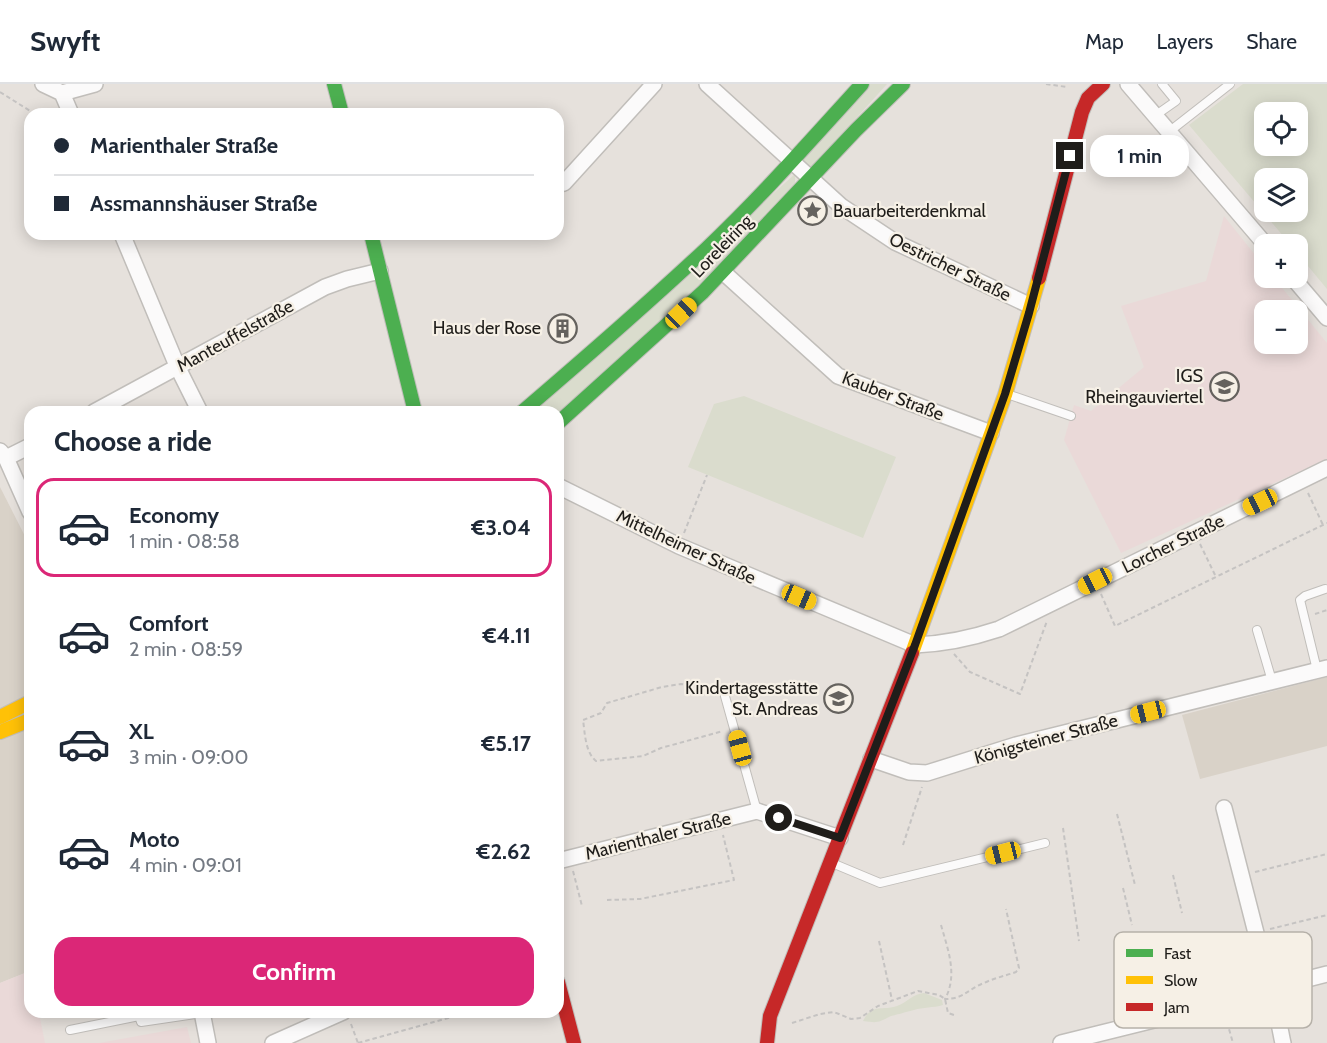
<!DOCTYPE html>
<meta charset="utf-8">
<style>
body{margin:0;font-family:Cabin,sans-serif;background:#f6f6f7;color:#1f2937;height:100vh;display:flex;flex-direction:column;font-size:22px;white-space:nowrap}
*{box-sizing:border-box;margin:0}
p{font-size:20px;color:#747a83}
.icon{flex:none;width:33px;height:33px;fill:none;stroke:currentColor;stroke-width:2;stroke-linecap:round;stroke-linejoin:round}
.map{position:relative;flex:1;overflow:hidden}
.details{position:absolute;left:24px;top:322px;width:540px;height:612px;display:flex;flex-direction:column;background:#fff;border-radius:18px;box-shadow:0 3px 15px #0003}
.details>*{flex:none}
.top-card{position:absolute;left:24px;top:24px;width:540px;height:132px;border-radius:18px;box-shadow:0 3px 15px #0003;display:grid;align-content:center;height:132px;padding:0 30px;background:#fff}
.controls{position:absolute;left:1254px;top:18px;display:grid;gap:12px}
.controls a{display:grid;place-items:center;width:54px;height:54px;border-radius:12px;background:#fff;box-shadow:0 3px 15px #0003;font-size:30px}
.end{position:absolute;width:27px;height:27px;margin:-14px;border:8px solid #1f1d1a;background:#fff;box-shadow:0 0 0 3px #fff}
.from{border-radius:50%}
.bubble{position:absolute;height:42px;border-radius:18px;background:#fff;box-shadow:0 3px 15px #0003;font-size:20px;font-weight:700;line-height:42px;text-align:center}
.car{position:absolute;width:18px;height:36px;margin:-18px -9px;border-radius:8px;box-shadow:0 0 4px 2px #0007;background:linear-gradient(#f5c518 24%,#345 0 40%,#f5c518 0 76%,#345 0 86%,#f5c518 0)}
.top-card b{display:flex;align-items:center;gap:21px;height:57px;font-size:22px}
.top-card b+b{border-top:2px solid #e0e1e3}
.top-card i{width:15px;height:15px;background:#1f2937}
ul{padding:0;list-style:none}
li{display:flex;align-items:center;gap:18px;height:99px;margin:0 12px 9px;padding:0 18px;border:3px solid transparent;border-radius:18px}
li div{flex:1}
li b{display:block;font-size:22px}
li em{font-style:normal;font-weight:700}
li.selected{border-color:#db2777}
li>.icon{width:54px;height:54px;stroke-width:1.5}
h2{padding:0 30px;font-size:27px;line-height:72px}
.button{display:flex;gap:12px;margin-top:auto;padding:12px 30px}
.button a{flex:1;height:69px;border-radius:18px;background:#db2777;color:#fff;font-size:24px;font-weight:700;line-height:69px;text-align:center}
header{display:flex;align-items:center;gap:36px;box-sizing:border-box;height:84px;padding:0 30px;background:#fff;border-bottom:2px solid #e0e1e3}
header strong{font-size:28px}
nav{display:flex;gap:33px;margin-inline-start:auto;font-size:21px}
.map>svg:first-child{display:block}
</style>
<header>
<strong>Swyft</strong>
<nav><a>Map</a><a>Layers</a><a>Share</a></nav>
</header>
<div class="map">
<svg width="1327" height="959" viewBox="0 0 1327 959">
<rect width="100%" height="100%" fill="#e6e1dc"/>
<g fill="#d9d2c8">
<polygon points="0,403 30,462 30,887 0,899"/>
<polygon points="1327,593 1327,662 1200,695 1182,631"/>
</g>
<g fill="#ead9d8" fill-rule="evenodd">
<path d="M1224 132 1264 182V194H1274L1327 259V375L1121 469 1064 356 1074 321 1091 327 1144 283 1121 222 1206 197ZM1264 226H1298V260H1264Z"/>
<polygon points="30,887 30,928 39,929 45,959 0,959 0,899"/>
<polygon points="187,943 191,959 99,959"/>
</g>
<g fill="#dadccd" fill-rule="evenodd">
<polygon points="867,0 887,0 813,82 803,82 802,73"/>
<path d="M1243 0H1327V205L1298 170V160H1290L1189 41ZM1298 28V62H1264V28ZM1264 94H1298V128H1264Z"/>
<polygon points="795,90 795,100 717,185 558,329 528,328"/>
<polygon points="744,312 896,373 863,454 688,383 714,320"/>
<path d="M924 909 942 916 943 921C933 924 923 923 914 926 910 927 892 932 891 932 877 939 878 939 863 937 872 919 882 927 897 922 907 919 912 910 924 909Z"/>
</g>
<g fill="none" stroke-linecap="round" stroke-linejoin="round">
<defs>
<g id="lane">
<polyline points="1156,31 1176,17 1162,0"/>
<polyline points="1170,47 1230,0"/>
<polyline points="1007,310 1071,332"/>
<polyline points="1257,546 1272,597"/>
<polyline points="1317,586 1300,516 1305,512 1325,505"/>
<polyline points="723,605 757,727"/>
<polyline points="832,779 880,799 1045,759"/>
<polyline points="70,946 139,932 141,938 202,929"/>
</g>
<g id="street">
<polyline points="43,0 62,9 71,30"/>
<polyline points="707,0 841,122 895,158 1031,222"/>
<polyline points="1128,0 1265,160"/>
<polyline points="62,9 95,0"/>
<polyline points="558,100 564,99 654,0"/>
<polyline points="122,150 178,284 200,328"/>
<polyline points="723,188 838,292 991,349"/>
<polyline points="1293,194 1327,234"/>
<polyline points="94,328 325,203 347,195 380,187"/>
<polyline points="0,367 6,374 30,428"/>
<polyline points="6,374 30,362"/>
<path d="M558 402 679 462 915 561C944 560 972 554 999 545L1327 384"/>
<polyline points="871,675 909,688 927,689 1016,661 1327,584"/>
<polyline points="1224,724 1268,896 1273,900 1280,902 1327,890"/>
<polyline points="558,777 757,727 840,754"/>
<polyline points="202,928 208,959"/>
<polyline points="273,959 343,928"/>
<path d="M1061 959 1259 910C1278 915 1279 943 1283 959"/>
</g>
<g id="fast">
<polyline points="334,0 342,30"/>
<polyline points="371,150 415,328"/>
<path d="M522 328C584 275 646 221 706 165 761 113 811 56 862 0"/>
<polyline points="558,339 703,208 856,46 903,0"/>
</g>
<g id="slow">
<polyline points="912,569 1005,311 1039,194"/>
<polyline points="0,633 30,618"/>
<polyline points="0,648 30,636"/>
</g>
<g id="jam">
<polyline points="1039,194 1082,28 1088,14 1103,0"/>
<polyline points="558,898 574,959"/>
<polyline points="767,959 770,932 912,569"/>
</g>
</defs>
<use href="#lane" stroke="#c1beba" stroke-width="10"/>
<use href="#street" stroke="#c1beba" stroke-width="18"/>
<use href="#fast" stroke="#c1beba" stroke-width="16"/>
<use href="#slow" stroke="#c1beba" stroke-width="16"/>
<use href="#jam" stroke="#c1beba" stroke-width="16"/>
<g stroke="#c5c3c2" stroke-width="2" stroke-dasharray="4.5 3" stroke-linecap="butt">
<polyline points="1046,0 1067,3"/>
<polyline points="0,8 35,30"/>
<polyline points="1308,409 1323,441"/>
<polyline points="684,449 707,391"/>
<polyline points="1200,460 1216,493"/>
<polyline points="1101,510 1115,542 1327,439"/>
<polyline points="1315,530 1327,526"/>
<polyline points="954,570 970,588 1020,610 1047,537"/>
<path d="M713 603 681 600 662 603 607 619 601 629 583 636C585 649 585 668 596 677L643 672 661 664 723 647"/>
<polyline points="1117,730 1135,801"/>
<polyline points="1063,744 1079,857"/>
<polyline points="903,761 922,703"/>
<polyline points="573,787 582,822"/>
<polyline points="1255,788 1327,770"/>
<polyline points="1173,791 1182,829"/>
<polyline points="1123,804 1132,841"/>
<polyline points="607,816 640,815 734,796 723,751"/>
<path d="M941 841C948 866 958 891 945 915 964 915 968 905 984 899 994 894 1005 892 1016 888L1019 884 1006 825"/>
<polyline points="1270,845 1327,831"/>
<polyline points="879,857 892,916"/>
<polyline points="1227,938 1233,959"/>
<polyline points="792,939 820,930 834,928 851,935 860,934 878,922 918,907 939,911 945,915 948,929 954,931"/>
<polyline points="351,940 358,959"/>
<polyline points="358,959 470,928"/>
</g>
<use href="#lane" stroke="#fbfafa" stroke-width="8"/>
<use href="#street" stroke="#fbfafa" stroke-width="15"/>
<use href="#fast" stroke="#4caf50" stroke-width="14"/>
<use href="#slow" stroke="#ffc107" stroke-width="14"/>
<use href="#jam" stroke="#c62828" stroke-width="14"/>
</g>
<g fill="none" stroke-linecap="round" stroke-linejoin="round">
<polyline stroke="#1f1d1a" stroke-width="8" points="779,734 840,754 915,561 1005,310 1029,229 1070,72"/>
</g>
<defs>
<symbol id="sight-ring" viewBox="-11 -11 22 22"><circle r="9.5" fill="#f6f0e6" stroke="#65625e" stroke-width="1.5"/><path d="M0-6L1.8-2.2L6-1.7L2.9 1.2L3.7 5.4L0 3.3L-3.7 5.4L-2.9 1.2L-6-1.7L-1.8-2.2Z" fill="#65625e"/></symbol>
<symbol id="building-ring" viewBox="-11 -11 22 22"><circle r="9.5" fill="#f6f0e6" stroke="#65625e" stroke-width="1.5"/><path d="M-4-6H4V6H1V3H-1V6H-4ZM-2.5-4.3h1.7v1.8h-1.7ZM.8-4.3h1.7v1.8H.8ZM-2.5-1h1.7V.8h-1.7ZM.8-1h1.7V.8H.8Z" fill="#65625e"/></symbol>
<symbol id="school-ring" viewBox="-11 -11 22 22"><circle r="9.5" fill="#f6f0e6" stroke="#65625e" stroke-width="1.5"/><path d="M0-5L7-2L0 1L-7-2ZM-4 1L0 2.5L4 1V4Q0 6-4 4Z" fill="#65625e"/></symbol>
</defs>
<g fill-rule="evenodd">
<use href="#sight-ring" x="796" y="110" width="33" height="33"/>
<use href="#building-ring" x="546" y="228" width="33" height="33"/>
<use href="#school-ring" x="1208" y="286" width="33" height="33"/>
<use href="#school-ring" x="822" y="598" width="33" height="33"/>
</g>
<g text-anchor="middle" stroke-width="4.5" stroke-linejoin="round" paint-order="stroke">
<g font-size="18" fill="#1f1d1a" stroke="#f6f0e6" text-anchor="end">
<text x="833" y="133" text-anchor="start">Bauarbeiterdenkmal</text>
<text x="541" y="250">Haus der Rose</text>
<text x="1203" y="298">IGS<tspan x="1203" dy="21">Rheingauviertel</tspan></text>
<text x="818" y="610">Kindertagesstätte<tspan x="818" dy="21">St. Andreas</tspan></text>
</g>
<g font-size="18" fill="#1f1d1a" stroke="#f6f0e6">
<text transform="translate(722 162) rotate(-46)" y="6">Loreleiring</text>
<text transform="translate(950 183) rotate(26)" y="6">Oestricher Straße</text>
<text transform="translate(235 252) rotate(-29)" y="6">Manteuffelstraße</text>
<text transform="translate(893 312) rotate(21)" y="6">Kauber Straße</text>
<text transform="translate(1173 460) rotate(-26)" y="6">Lorcher Straße</text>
<text transform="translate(686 463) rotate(25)" y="6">Mittelheimer Straße</text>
<text transform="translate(1046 655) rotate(-15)" y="6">Königsteiner Straße</text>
<text transform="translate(658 752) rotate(-14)" y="6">Marienthaler Straße</text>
</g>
</g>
<rect x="1114" y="848" width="198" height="96" rx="9" fill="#f6f0e6" stroke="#b6b1a9" stroke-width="1.5"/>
<rect x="1126" y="865" width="27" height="8" fill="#4caf50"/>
<rect x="1126" y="892" width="27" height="8" fill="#ffc107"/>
<rect x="1126" y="919" width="27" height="8" fill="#c62828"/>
<g font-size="16" fill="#1f1d1a">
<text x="1164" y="875">Fast</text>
<text x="1164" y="902">Slow</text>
<text x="1164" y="929">Jam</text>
</g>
</svg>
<div class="controls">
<a><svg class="icon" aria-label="locate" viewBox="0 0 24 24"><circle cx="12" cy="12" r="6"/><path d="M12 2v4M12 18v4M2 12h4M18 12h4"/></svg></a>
<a><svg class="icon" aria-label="layers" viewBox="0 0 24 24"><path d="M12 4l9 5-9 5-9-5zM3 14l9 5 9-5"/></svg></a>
<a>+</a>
<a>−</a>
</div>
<i class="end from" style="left:779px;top:734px"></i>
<i class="end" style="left:1070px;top:72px"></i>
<div class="bubble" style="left:1090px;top:51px;width:99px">1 min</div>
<i class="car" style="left:681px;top:229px;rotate:46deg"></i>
<i class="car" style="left:1260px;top:418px;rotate:245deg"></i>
<i class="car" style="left:1095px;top:497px;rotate:243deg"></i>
<i class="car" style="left:799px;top:513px;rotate:113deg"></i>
<i class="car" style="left:1148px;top:628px;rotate:256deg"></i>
<i class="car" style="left:740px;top:664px;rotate:345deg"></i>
<i class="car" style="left:1003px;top:769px;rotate:256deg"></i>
<div class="top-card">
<b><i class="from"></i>Marienthaler Straße</b>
<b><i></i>Assmannshäuser Straße</b>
</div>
<section class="details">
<h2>Choose a ride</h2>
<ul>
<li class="selected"><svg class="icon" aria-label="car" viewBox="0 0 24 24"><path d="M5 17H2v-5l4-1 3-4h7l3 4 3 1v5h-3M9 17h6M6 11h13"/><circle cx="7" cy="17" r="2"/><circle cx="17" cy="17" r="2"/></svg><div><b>Economy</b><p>1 min · 08:58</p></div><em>€3.04</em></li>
<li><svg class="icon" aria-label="car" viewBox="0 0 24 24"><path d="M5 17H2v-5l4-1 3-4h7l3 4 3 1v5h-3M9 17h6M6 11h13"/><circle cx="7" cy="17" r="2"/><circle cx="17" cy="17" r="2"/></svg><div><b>Comfort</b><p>2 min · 08:59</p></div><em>€4.11</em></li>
<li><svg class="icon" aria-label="car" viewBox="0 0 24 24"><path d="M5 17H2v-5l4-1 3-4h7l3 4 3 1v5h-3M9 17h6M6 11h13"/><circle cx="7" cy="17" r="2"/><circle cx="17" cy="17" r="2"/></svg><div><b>XL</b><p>3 min · 09:00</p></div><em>€5.17</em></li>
<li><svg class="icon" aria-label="car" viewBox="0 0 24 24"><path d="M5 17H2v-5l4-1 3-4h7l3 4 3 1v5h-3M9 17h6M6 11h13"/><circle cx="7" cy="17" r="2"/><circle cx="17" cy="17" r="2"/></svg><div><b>Moto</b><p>4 min · 09:01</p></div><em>€2.62</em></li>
</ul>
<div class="button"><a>Confirm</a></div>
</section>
</div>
